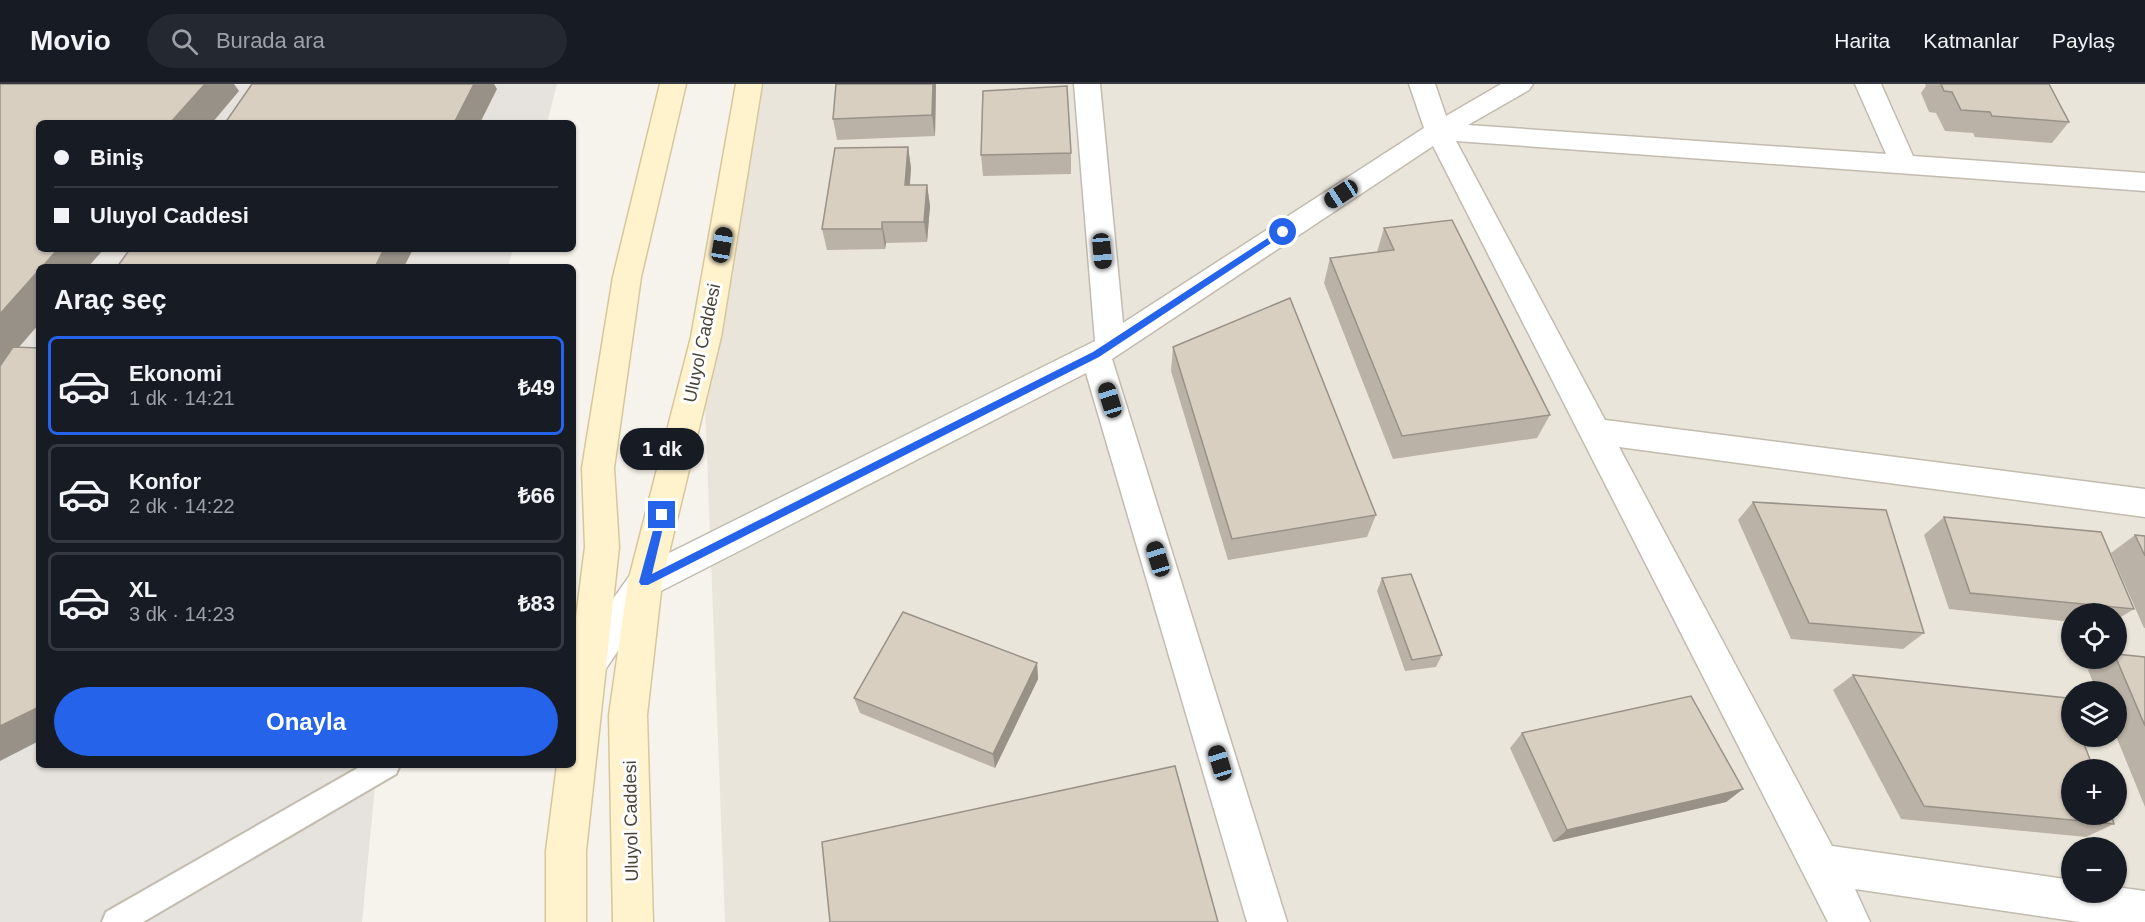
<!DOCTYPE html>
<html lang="tr">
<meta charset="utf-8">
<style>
body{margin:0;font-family:Arial,sans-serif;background:#242831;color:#f1f3f6;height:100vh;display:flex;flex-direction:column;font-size:22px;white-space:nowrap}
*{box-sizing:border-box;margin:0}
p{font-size:20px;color:#9ea1a6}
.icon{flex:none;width:33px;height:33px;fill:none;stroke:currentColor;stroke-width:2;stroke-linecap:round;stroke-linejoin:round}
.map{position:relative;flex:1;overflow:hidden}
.side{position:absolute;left:36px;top:180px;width:540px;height:504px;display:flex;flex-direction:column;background:#171b24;border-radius:9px;box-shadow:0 2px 4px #0004}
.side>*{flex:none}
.top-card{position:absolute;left:36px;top:36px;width:540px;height:132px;border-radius:9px;box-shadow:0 2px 4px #0004;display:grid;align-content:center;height:132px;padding:0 18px;background:#171b24}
.tools{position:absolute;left:2061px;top:519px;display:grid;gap:12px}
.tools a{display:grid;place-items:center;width:66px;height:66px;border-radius:50%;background:#171b24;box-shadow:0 2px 4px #0004;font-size:30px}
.end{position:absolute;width:27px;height:27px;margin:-14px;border:8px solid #2563eb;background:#fff;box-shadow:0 0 0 3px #fff}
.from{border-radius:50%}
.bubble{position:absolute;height:42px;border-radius:21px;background:#171b24;box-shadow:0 2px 4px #0004;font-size:20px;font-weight:700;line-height:42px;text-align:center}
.car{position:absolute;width:18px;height:36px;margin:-18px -9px;border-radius:8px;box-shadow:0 0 4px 2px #0007;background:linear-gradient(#222 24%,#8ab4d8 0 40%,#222 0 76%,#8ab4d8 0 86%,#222 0)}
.top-card b{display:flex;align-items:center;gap:21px;height:57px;font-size:22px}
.top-card b+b{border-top:2px solid #363941}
.top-card i{width:15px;height:15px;background:#f1f3f6}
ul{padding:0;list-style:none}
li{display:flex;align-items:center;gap:18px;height:99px;margin:0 12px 9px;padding:0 6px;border:3px solid #363941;border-radius:9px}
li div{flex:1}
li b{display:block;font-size:22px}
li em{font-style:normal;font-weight:700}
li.current{border-color:#2563eb}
li>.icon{width:54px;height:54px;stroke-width:1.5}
h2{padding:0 18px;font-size:27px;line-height:72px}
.cta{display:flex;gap:12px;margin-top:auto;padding:12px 18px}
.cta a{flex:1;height:69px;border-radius:36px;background:#2563eb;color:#fff;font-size:24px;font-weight:700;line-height:69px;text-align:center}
header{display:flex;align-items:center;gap:36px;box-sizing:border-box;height:84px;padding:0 30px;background:#171b24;border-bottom:2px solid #363941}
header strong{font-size:28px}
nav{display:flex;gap:33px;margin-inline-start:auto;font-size:21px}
.search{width:420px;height:54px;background:#242831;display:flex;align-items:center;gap:15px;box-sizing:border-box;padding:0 21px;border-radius:33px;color:#9ea1a6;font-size:22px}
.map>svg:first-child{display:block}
</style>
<header>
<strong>Movio</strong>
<div class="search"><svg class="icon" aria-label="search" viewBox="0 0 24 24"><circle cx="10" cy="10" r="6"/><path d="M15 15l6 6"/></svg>Burada ara</div>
<nav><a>Harita</a><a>Katmanlar</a><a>Paylaş</a></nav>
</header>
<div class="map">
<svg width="2145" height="838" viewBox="0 0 2145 838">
<rect width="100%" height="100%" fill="#f6f3ec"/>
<path fill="#eae5da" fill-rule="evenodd" d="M757 0H2145V838H725L703 269ZM2072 530H2116V574H2072ZM2072 608H2116V652H2072ZM2072 686H2116V730H2072ZM2072 764H2116V808H2072Z"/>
<polygon fill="#e6e2dd" points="0,0 557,0 547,39 39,39 39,165 513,165 508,183 39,183 39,681 377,681 362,838 0,838"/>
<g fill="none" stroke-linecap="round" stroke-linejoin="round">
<defs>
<polygon id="service" points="363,681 400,681 396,690 143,838 102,838 106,828"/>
<polygon id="minor" points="1074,0 1100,0 1123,239 1424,44 1409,0 1435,0 1446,32 1501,0 1533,0 1529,6 1468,41 1886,70 1855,0 1881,0 1913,72 2145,89 2145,107 1456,57 1605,336 2145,405 2145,433 1619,363 1832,762 2072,796 2072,808 2116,808 2116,803 2145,807 2145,838 2080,838 1855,805 1870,838 1828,838 1433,62 1112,275 1287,838 1247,838 1086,289 657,509 601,592 588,596 575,592 573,587 575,568 633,487 1095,257"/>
<g id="secondary">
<polygon points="660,0 686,0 641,193 614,384 619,463 586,767 586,838 546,838 546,767 557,681 573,681 573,557 585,463 582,384 613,193"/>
<polygon points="736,0 762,0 721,253 662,498 647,631 653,838 613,838 609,631 628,498 691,253"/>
</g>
</defs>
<use href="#service" stroke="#c2bbae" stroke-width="4"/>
<use href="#minor" stroke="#c2bbae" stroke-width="3"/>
<use href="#secondary" stroke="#d6c79b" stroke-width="3"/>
<use href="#service" fill="#fff" fill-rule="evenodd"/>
<use href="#minor" fill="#fff" fill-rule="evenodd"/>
<use href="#secondary" fill="#fff3cd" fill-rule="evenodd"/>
</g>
<g fill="#bab2a6">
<polygon points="836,0 936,0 935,52 837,56 833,35"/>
<polygon points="1925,0 2049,0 2069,38 2052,59 1975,53 1973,49 1945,47 1936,29 1929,28 1921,9 1926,2"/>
<polygon points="908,63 911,84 910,101 927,101 930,122 927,158 886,159 885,165 827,166 822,145"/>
<polygon points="1071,69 1071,90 983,92 981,71"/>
<polygon points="1384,144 1550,331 1537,354 1393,375 1324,199 1330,174 1377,168"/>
<polygon points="1173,263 1376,431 1367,453 1228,476 1171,287"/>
<polygon points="1753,418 1924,549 1903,565 1791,555 1738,436"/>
<polygon points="1944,433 2134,525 2116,536 2116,530 2072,530 2072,538 1949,525 1924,451"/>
<polygon points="2135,451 2145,452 2145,544 2144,544 2111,469"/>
<polygon points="1382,494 1442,571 1436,583 1405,587 1377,507"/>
<polygon points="2145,573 2145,723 2116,652 2116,608 2097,608 2088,586 2107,574"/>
<polygon points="1037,579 1038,595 995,684 860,629 854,614"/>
<polygon points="1853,591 2114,740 2086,753 1901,735 1833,606"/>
<polygon points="1522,649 1743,705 1726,718 1553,758 1510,664"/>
</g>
<g fill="#979187">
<polygon points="205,0 234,0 239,7 212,39 170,39"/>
<polygon points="474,0 494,0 497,5 480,39 454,39"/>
<polygon points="933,0 936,0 935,52 932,31"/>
<polygon points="908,63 911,84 908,122 905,101"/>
<polygon points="927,101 930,122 927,158 924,138"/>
<polygon points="882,138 886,159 885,165 882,145"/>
<polygon points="58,165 104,165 88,183 42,183"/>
<polygon points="384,165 413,165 404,183 375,183"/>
<polygon points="39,186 39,240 0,285 0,230"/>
<polygon points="1037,579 1038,595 995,684 993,670"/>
<polygon points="39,623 39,657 0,677 0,642"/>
<polygon points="1743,705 1726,718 1553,758 1567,746"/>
</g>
<g fill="#d8cfc1" stroke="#979187" stroke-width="1.5">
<polygon points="0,0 205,0 170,39 39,39 39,165 58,165 42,183 39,183 39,186 0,230"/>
<polygon points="252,0 474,0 454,39 225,39"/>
<polygon points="836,0 933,0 932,31 833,35"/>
<polygon points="1941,0 2049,0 2069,38 1992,32 1990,28 1961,26 1952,8 1944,7"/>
<polygon points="1067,2 1071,69 981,71 983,7"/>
<polygon points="908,63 905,101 927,101 924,138 882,138 882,145 822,145 835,64"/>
<polygon points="1452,136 1550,331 1402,352 1330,174 1394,166 1384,144"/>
<polygon points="130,165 384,165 375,183 117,183"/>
<polygon points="1290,214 1376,431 1232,455 1173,263"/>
<polygon points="13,263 39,264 39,623 0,642 0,282"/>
<polygon points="1753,418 1886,426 1924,549 1809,539"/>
<polygon points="1944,433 2101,448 2134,525 1970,509"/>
<polygon points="2135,451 2145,452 2145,472"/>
<polygon points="1411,490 1442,571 1412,576 1382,494"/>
<polygon points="903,528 1037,579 993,670 854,614"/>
<polygon points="2116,570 2145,573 2145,642 2116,574"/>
<polygon points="1853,591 2067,614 2072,626 2072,652 2081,652 2094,686 2072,686 2072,730 2111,730 2114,740 1924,722"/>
<polygon points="1691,612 1743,705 1567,746 1522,649"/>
<polygon points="1175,682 1218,838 830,838 822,758"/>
</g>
<polygon fill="#2563eb" points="1280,146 1288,148 1099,273 648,501 641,501 639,498 658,428 662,427 666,431 652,490 1093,268"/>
<g text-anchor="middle" stroke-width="6" stroke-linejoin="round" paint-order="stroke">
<g font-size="18" fill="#4b4439" stroke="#fff">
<text transform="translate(702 259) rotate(-78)" y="6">Uluyol Caddesi</text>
<text transform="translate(631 737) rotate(-91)" y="6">Uluyol Caddesi</text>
</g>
</g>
</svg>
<div class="tools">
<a><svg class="icon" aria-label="locate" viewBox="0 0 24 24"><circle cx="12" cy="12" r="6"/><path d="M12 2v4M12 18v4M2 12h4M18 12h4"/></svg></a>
<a><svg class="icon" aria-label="layers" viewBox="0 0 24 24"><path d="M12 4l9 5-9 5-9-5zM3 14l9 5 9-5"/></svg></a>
<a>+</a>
<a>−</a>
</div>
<i class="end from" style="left:1283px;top:148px"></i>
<i class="end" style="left:662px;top:431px"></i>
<div class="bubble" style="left:620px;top:344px;width:84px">1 dk</div>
<i class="car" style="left:1341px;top:110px;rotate:237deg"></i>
<i class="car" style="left:722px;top:161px;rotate:10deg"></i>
<i class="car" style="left:1102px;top:167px;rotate:175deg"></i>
<i class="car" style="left:1110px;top:316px;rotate:343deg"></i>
<i class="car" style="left:1158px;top:475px;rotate:343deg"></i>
<i class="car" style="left:1220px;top:679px;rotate:343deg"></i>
<div class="top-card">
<b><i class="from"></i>Biniş</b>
<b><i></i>Uluyol Caddesi</b>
</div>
<section class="side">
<h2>Araç seç</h2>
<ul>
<li class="current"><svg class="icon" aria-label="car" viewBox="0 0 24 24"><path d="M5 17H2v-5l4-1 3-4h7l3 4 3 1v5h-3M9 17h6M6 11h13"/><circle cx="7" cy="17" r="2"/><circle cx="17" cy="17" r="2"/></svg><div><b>Ekonomi</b><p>1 dk · 14:21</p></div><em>₺49</em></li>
<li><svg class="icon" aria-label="car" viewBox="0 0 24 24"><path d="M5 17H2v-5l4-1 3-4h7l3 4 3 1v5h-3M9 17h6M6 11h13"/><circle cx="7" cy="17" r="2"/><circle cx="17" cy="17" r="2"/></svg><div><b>Konfor</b><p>2 dk · 14:22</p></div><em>₺66</em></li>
<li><svg class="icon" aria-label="car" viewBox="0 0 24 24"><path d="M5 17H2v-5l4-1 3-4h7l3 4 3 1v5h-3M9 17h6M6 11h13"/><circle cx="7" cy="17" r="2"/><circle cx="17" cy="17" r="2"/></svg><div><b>XL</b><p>3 dk · 14:23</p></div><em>₺83</em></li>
</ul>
<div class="cta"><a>Onayla</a></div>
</section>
</div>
